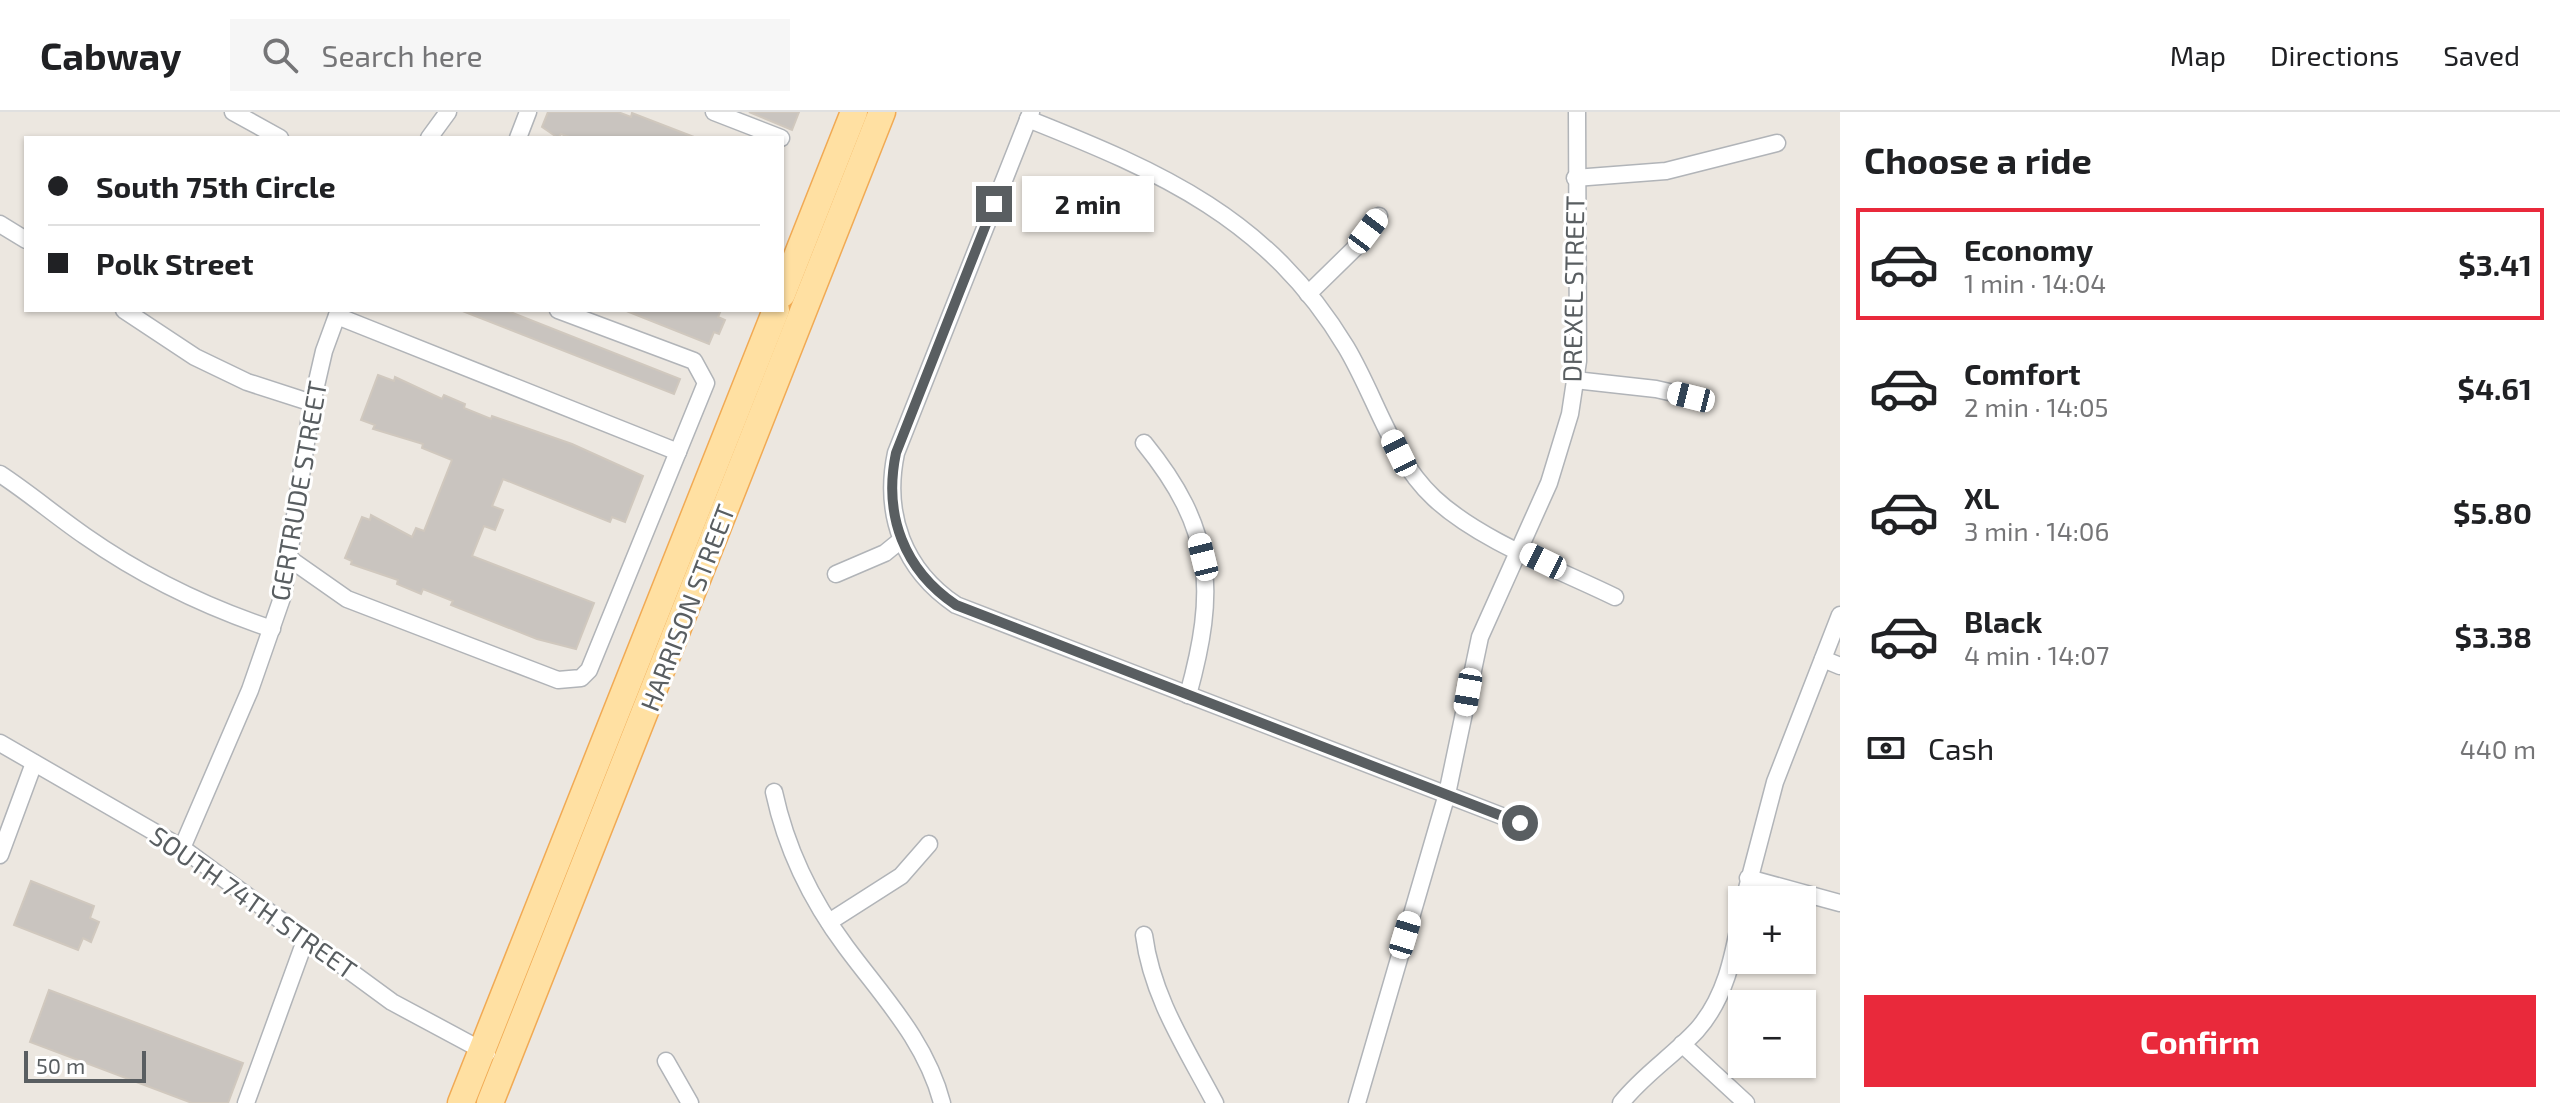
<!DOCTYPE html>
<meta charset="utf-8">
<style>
body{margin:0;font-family:"Exo 2",sans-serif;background:#f6f6f6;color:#202124;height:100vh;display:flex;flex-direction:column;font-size:30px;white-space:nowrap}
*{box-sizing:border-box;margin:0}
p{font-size:26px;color:#757577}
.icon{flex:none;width:44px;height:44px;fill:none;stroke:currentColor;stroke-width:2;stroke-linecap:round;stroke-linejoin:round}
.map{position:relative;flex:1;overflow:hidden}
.side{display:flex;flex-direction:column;background:#fff;width:720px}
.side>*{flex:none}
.banner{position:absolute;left:24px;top:24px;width:760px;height:176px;border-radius:0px;box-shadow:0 2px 6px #0004;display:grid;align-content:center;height:176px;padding:0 24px;background:#fff}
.buttons{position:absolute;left:1728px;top:774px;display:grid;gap:16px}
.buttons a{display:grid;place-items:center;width:88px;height:88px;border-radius:0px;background:#fff;box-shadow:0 2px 6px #0004;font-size:40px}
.scale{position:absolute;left:24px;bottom:20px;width:122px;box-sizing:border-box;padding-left:8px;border:4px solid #595e61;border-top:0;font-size:22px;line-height:28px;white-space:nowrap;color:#595e61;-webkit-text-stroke:6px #fff;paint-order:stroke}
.end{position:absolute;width:36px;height:36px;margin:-18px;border:10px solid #595e61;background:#fff;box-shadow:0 0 0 4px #fff}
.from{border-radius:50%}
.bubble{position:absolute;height:56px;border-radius:0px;background:#fff;box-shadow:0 2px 6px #0004;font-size:26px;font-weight:700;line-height:56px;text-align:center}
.car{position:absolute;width:24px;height:48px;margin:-24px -12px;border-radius:10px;box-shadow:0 0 6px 2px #0007;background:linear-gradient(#fff 24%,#345 0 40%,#fff 0 76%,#345 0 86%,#fff 0)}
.banner b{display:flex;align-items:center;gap:28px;height:76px;font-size:30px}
.banner b+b{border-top:2px solid #e0e0e0}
.banner i{width:20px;height:20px;background:#202124}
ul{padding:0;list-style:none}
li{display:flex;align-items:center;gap:24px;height:112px;margin:0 16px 12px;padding:0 8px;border:4px solid transparent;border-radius:0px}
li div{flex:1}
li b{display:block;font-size:30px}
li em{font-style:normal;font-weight:700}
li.selected{border-color:#e9293b}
li>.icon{width:72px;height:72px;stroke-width:1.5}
h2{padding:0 24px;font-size:36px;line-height:96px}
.pay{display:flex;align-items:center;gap:20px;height:88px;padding:0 24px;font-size:30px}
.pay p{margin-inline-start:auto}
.cta{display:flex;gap:16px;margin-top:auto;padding:16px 24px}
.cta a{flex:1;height:92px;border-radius:0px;background:#e9293b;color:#fff;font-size:32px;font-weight:700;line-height:92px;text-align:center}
header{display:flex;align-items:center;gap:48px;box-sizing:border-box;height:112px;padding:0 40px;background:#fff;border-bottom:2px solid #e0e0e0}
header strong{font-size:38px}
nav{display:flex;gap:44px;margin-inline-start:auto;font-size:28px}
.search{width:560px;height:72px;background:#f6f6f6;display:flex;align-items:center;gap:20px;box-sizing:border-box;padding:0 28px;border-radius:0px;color:#757577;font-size:30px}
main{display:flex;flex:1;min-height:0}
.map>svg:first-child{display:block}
</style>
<header>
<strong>Cabway</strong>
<div class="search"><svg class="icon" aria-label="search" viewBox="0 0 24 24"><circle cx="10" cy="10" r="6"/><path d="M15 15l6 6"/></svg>Search here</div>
<nav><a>Map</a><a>Directions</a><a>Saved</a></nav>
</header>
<main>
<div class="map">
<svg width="1840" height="991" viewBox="0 0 1840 991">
<rect width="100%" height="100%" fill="#ece7e0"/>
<g fill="#c9c4bf" stroke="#d0c8be" stroke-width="2">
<polygon points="548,0 618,0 631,5 632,1 694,25 572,26 561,22 558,26 542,15"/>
<polygon points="749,0 799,0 792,18"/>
<polygon points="460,198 505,198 680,267 674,282"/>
<polygon points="624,198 721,198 718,205 725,208 719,222 714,220 709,232"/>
<polygon points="378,263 394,269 395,265 442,287 444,283 465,292 464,296 491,307 492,304 572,332 643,364 625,410 612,405 610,410 503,367 492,394 503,398 495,418 484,414 472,444 594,491 576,537 537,527 451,493 453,489 423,477 421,482 397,472 398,468 351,452 352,449 345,446 362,405 370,408 371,403 412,425 416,416 424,419 452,348 422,336 423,332 373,317 375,313 361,308"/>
<polygon points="31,769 94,794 90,806 99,810 91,830 83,826 78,838 14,813"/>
<polygon points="49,878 243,951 228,991 192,991 30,930"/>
</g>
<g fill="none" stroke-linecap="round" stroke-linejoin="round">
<defs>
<g id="minor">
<polyline points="233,0 280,26"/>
<polyline points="714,0 781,26"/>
<path d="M1031 0 896 341C883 403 904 458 956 493L1520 711"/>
<path d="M1028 7C1161 60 1268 106 1346 235 1376 285 1391 346 1434 386 1480 429 1558 457 1615 485"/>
<polyline points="429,26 448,0"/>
<polyline points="518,26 528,0"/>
<polyline points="1575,66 1666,59 1777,31"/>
<polyline points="0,112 26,128"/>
<polyline points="1308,182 1356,135 1379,104"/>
<polyline points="124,198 195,245 247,270 312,291"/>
<polyline points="337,204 678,340"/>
<polyline points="1575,268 1656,277 1691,285"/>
<path d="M1144 331C1214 417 1217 478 1188 583"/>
<path d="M0 362C29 381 56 404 85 424 142 464 206 495 272 517"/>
<polyline points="290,447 347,487 558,568 581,566 589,558 706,271 694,249 558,198"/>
<polyline points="836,462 885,441 901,428"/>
<polyline points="1823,547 1840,554"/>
<polyline points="0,631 182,736 392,890 487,941"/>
<path d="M774 680C786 736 811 788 846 835 883 885 926 929 942 991"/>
<polyline points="182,736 250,578 283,483 312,291 324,239 339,198"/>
<polyline points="0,743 34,651"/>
<polyline points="1748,766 1840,791"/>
<polyline points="1744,788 1775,670 1840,503"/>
<polyline points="829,810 901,764 929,732"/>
<path d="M1144 823C1152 885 1186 936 1215 991"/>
<polyline points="1682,932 1746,991"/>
<polyline points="666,949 690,991"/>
<polyline points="246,991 306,826"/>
<polyline points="1357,991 1447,682 1480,525 1549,371 1570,302 1578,249 1577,0"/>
<path d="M1621 991C1643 963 1673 944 1697 918 1727 884 1734 840 1742 798"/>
</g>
<g id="primary">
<polyline points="782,182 854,0"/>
<polyline points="461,991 776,198"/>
<polyline points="490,991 882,0"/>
</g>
</defs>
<use href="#minor" stroke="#b1b4b8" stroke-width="19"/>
<use href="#primary" stroke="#f1aa54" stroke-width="29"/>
<use href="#minor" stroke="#fff" stroke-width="16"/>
<use href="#primary" stroke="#ffe0a2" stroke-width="26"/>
</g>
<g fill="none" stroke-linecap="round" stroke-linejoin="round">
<path stroke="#595e61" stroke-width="10" d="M994 92 896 341C883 403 904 458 956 493L1520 711"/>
</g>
<g text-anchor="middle" stroke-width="6" stroke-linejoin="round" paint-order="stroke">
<g font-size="26" fill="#595e61" stroke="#fff">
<text transform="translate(1574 177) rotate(-89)" y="9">DREXEL STREET</text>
<text transform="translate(299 379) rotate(-80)" y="9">GERTRUDE STREET</text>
<text transform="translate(688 496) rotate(-69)" y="9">HARRISON STREET</text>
<text transform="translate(253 791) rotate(35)" y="9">SOUTH 74TH STREET</text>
</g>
</g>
</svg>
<div class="buttons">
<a>+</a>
<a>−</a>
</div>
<div class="scale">50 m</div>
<i class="end from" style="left:1520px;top:711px"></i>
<i class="end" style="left:994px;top:92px"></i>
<div class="bubble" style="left:1022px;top:64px;width:132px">2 min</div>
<i class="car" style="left:1368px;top:119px;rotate:37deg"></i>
<i class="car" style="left:1691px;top:285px;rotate:284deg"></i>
<i class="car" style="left:1399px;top:341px;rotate:334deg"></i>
<i class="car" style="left:1203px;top:445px;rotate:346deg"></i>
<i class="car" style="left:1543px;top:449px;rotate:296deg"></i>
<i class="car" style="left:1468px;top:580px;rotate:190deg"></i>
<i class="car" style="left:1405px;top:823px;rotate:17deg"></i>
<div class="banner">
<b><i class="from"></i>South 75th Circle</b>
<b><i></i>Polk Street</b>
</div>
</div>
<section class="side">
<h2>Choose a ride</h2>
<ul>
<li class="selected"><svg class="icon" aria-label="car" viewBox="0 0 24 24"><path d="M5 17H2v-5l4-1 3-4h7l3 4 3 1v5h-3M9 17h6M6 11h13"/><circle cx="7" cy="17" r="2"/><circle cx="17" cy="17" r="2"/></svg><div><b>Economy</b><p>1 min · 14:04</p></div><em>$3.41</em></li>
<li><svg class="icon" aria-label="car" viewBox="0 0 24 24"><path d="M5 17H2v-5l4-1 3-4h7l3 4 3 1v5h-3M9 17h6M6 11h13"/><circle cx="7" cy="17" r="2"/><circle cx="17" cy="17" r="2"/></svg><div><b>Comfort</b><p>2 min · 14:05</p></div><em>$4.61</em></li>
<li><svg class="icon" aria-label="car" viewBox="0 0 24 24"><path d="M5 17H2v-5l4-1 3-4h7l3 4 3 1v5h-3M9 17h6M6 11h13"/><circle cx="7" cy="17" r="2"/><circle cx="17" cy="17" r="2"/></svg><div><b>XL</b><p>3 min · 14:06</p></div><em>$5.80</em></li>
<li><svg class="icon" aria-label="car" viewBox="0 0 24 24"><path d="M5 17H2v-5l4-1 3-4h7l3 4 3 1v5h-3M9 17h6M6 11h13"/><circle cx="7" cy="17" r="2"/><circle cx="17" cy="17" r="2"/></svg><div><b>Black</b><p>4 min · 14:07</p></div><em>$3.38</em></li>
</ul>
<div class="pay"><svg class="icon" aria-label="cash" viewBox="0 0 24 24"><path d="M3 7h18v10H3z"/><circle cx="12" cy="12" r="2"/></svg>Cash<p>440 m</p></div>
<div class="cta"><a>Confirm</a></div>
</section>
</main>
